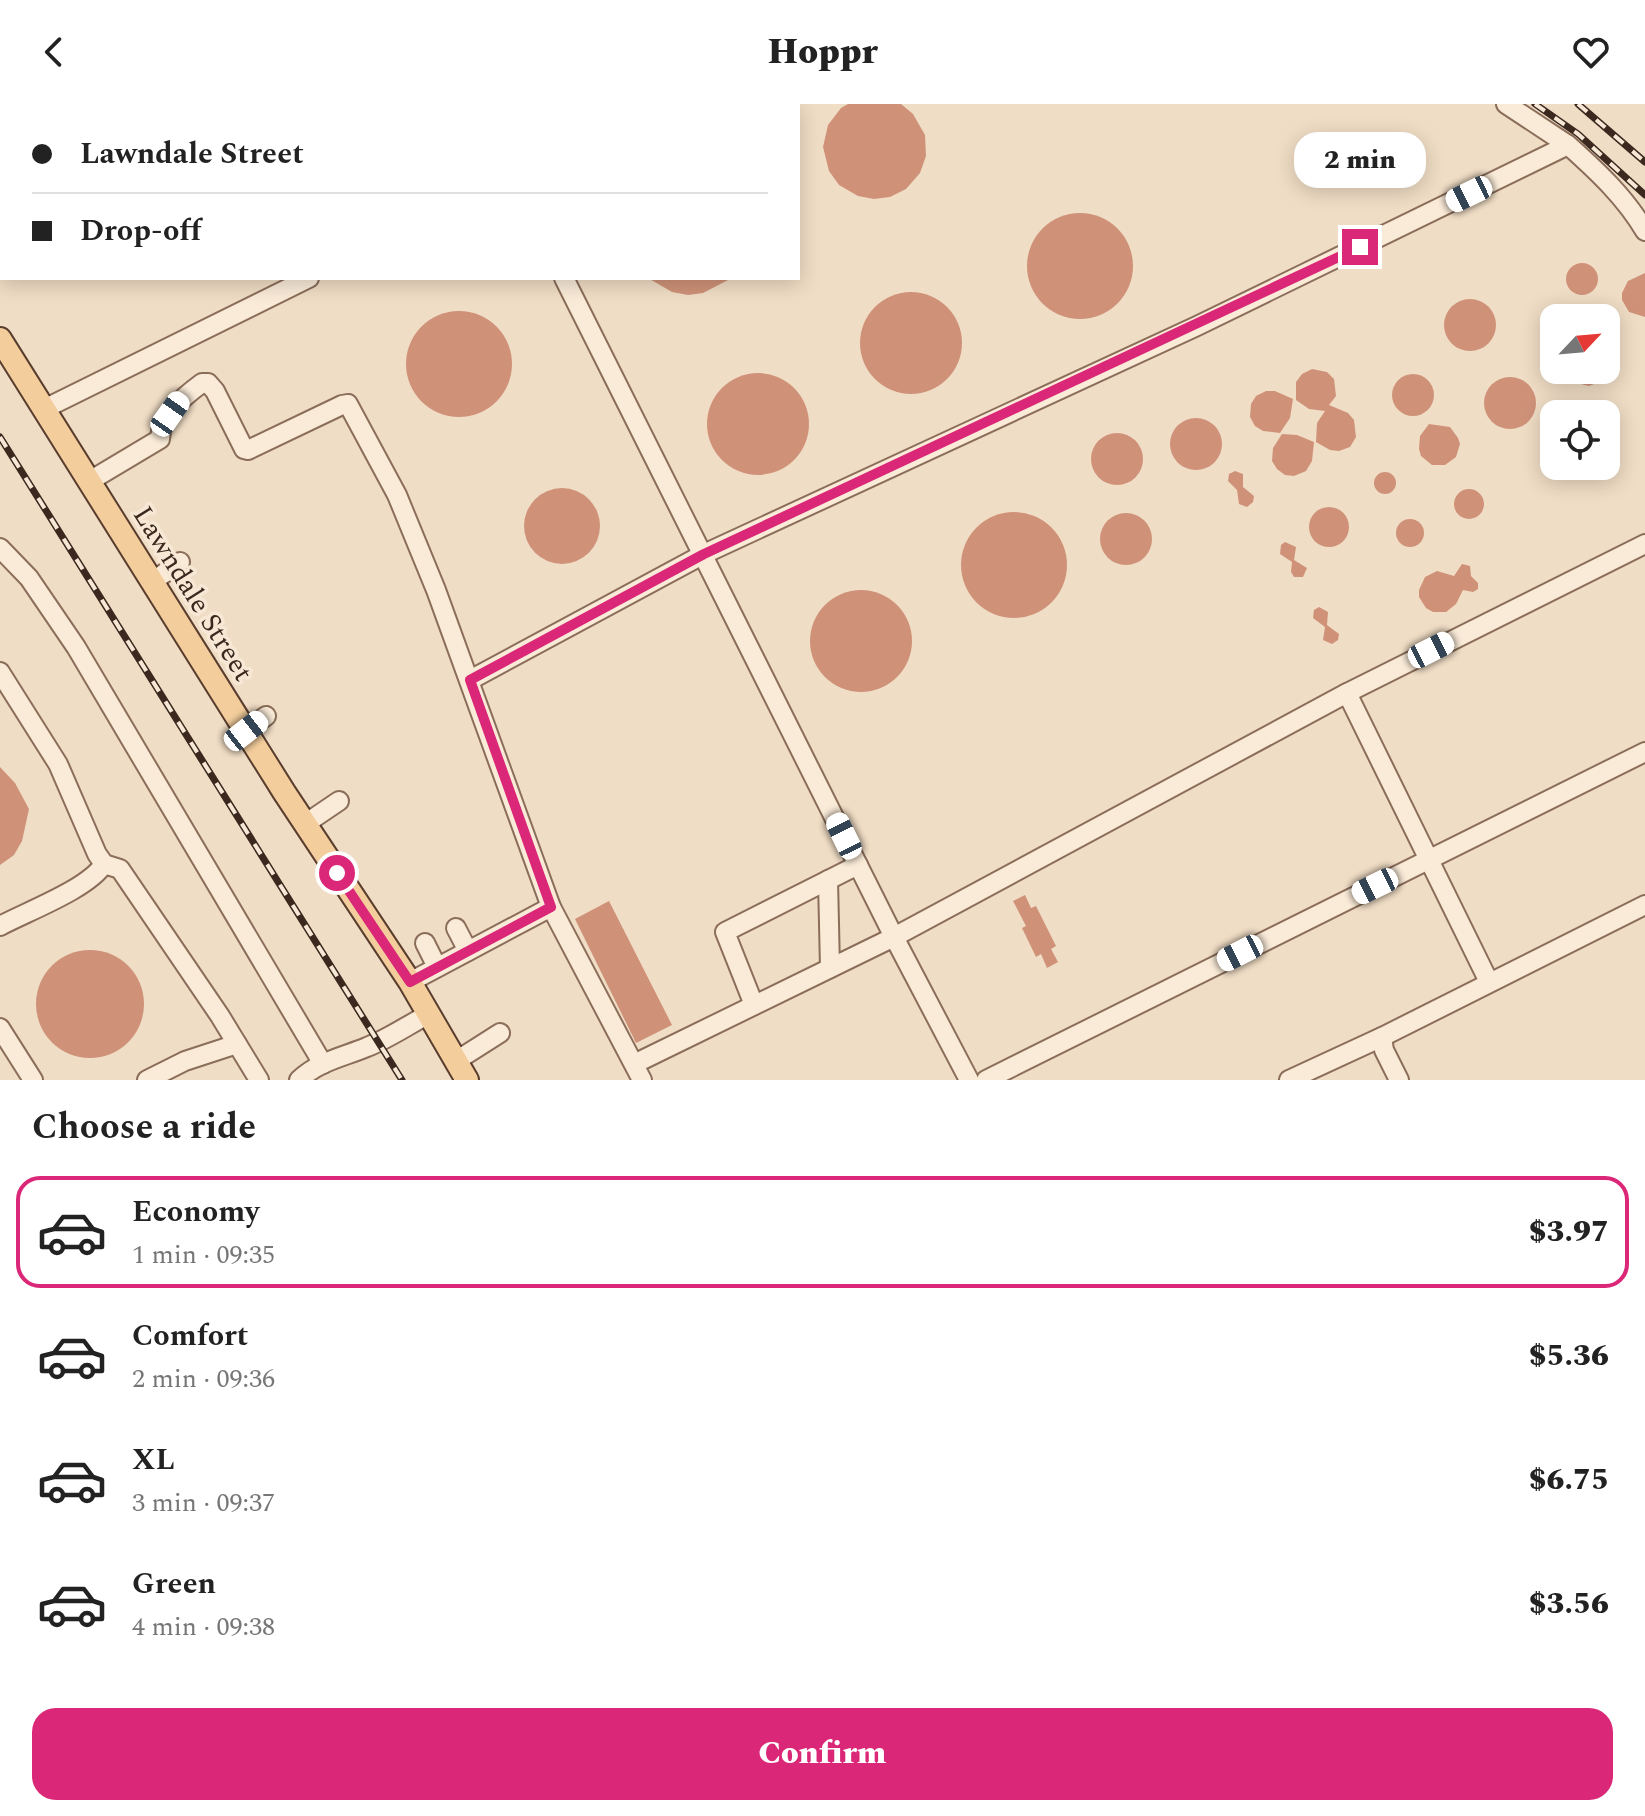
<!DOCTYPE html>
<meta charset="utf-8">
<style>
body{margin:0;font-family:Spectral,serif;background:#f2f2f2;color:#222;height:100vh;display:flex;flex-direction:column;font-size:30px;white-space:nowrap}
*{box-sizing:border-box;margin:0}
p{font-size:26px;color:#767676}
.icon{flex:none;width:44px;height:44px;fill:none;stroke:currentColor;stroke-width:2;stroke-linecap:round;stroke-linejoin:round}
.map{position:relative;height:976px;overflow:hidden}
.details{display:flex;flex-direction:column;background:#fff;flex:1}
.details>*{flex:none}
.hud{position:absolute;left:0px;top:0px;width:800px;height:176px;box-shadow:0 4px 20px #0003;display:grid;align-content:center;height:176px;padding:0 32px;background:#fff}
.needle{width:52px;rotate:64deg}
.buttons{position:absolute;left:1540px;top:200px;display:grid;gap:16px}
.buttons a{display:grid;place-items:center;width:80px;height:80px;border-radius:16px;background:#fff;box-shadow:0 4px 20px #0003;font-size:40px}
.end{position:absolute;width:36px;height:36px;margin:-18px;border:10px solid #db2777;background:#fff;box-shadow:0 0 0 4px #fff}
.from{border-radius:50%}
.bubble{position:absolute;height:56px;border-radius:24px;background:#fff;box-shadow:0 4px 20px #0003;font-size:26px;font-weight:800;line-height:56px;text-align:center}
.car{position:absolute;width:24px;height:48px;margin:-24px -12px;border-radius:10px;box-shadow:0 0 6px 2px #0007;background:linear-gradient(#fff 24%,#345 0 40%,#fff 0 76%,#345 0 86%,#fff 0)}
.hud b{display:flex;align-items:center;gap:28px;height:76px;font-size:30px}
.hud b+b{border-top:2px solid #e0e0e0}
.hud i{width:20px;height:20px;background:#222}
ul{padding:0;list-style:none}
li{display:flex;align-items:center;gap:24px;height:112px;margin:0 16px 12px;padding:0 16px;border:4px solid transparent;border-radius:24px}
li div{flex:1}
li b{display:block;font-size:30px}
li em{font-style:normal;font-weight:800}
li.active{border-color:#db2777}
li>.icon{width:72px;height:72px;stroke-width:1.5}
h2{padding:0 32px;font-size:36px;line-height:96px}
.cta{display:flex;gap:16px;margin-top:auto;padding:16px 32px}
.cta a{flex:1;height:92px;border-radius:24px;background:#db2777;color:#fff;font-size:32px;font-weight:800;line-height:92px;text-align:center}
header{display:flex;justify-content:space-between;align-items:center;height:104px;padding:0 32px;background:#fff;font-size:36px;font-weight:800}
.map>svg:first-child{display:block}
</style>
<header><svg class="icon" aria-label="back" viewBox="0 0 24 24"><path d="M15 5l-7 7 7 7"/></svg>Hoppr<svg class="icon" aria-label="heart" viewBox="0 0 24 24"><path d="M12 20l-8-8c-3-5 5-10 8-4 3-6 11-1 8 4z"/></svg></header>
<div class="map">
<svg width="1645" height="976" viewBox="0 0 1645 976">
<rect width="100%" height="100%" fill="#f0ddc5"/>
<g fill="#cf9279">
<polygon points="848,0 901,0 913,10 925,31 926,52 920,69 906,85 890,93 874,95 858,92 839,81 829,67 823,43 828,21 841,4"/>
<circle cx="1080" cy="162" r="53"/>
<circle cx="1582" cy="175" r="16"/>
<polygon points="1645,169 1645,213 1629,208 1622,196 1622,189 1628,177"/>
<polygon points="648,174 732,174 703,189 688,191 672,188"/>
<circle cx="911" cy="239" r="51"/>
<circle cx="1470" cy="221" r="26"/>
<circle cx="459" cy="260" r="53"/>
<polygon points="1312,265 1327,268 1334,275 1336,292 1329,301 1348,309 1354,316 1356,333 1350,343 1339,347 1330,346 1316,338 1317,319 1325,307 1309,305 1296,296 1296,278 1302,270"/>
<polygon points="1561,266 1614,266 1604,276 1589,282 1573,278"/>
<circle cx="758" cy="320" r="51"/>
<circle cx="1413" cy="291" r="21"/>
<circle cx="1510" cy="299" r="26"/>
<polygon points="1266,287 1275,287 1293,295 1290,314 1280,329 1263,327 1255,322 1250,313 1251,300 1256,292"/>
<circle cx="1196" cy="340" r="26"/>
<polygon points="1429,320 1450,323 1458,334 1460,340 1456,353 1445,361 1432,361 1421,352 1419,345 1420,332"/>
<circle cx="1117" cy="355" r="26"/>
<polygon points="1282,330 1297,331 1314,338 1312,357 1306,367 1294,372 1285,371 1277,365 1272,357 1273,344"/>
<polygon points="1235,367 1243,370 1243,383 1254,392 1253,398 1247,403 1239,400 1237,386 1228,377 1229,370"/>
<circle cx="1385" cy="379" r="11"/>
<circle cx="562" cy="422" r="38"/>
<circle cx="1469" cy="400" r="15"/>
<circle cx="1329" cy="423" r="20"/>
<circle cx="1014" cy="461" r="53"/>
<circle cx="1126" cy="435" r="26"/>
<circle cx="1410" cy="429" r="14"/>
<polygon points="1285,438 1296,443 1294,456 1307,464 1303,473 1294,473 1291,468 1292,458 1280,450 1281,441"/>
<polygon points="1462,460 1470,462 1471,472 1478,479 1478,485 1473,488 1463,486 1456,500 1446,508 1433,508 1426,504 1419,493 1419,486 1425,473 1437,467 1454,472"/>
<circle cx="861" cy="537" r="51"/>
<polygon points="1319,503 1328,508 1327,521 1339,530 1338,536 1332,540 1323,536 1325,523 1313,514 1314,506"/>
<polygon points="0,663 15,679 29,705 22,737 14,751 0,761"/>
<polygon points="1025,791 1031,804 1036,802 1056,842 1051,845 1058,858 1047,864 1041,850 1036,853 1022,824 1026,822 1013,797"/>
<polygon points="609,797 672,921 636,939 575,815"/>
<circle cx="90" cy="900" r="54"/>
</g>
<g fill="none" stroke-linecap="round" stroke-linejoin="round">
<defs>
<g id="minor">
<polyline points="90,0 91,2"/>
<polyline points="197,0 198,2"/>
<polyline points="457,0 458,2"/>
<polyline points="1506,0 1568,41"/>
<polyline points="621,2 624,0"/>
<polyline points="564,174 894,833 969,976"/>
<polyline points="44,305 309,174"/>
<path d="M88 378 160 335C161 311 183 293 202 279H208L215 287 244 345 248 346 342 301 348 300 397 391 436 486 551 803 642 976"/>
<polyline points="0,444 29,474 76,543 323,960"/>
<polyline points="152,478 180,458"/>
<polyline points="0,568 58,660 97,750 104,760 120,765 220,912 259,976"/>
<path d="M470 576 704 450 1197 222 1568 41C1597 67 1625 93 1645 127"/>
<polyline points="1347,589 1489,878"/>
<polyline points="246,627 266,612"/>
<polyline points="305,720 339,697"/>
<polyline points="828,776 830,864"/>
<path d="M0 822C28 807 88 785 104 760"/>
<polyline points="456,824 468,847"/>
<polyline points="425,839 437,863"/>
<polyline points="410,878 551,803"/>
<polyline points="754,901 725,828 858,761"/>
<polyline points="0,924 33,976"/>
<polyline points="456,957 500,929"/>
<polyline points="634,960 894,833 1347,589 1645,440"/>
<polyline points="147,976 185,957 237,940"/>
<path d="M299 976C319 957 343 953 367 943 388 935 408 921 429 910"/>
<polyline points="986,976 1645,648"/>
<polyline points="1289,976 1382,933"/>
<polyline points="1399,976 1384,946 1382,933 1645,801"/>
</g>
<polyline id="major" points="0,235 284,688 410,878 467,976"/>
</defs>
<use href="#minor" stroke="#8b6e5a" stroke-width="22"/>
<use href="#major" stroke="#593d2e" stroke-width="26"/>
<use href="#minor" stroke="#faebd8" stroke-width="18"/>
<use href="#major" stroke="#f3cd9c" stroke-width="22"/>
<defs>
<g id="rail">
<polyline points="1535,0 1578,30 1645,91"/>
<polyline points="1578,0 1645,58"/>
<polyline points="0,333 402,976"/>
</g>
</defs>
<use href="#rail" stroke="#3b281e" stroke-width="7"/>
<use href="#rail" stroke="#f7e8d5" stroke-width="4" stroke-dasharray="12" stroke-linecap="butt"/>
</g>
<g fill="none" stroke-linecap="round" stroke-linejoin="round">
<polyline stroke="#db2777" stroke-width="10" points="337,769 410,878 551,803 470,576 704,450 1360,143"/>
</g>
<g text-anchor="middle" stroke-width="7" stroke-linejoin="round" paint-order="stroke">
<g font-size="28" fill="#3b281e" stroke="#f7e8d5">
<text transform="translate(194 489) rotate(58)" y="10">Lawndale Street</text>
</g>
</g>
</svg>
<div class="buttons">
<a><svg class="needle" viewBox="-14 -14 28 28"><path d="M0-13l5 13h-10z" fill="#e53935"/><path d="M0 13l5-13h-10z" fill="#767676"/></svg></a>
<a><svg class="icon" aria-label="locate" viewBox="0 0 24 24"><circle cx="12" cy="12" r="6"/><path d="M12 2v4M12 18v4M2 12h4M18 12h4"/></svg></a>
</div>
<i class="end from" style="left:337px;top:769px"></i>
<i class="end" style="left:1360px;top:143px"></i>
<div class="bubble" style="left:1294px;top:28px;width:132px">2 min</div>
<i class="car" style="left:1469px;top:90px;rotate:244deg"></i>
<i class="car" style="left:170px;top:310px;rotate:35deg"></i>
<i class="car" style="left:1431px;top:546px;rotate:63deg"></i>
<i class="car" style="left:246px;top:627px;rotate:52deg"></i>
<i class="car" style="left:844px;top:732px;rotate:334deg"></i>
<i class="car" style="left:1375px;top:782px;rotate:244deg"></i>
<i class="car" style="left:1240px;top:849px;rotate:243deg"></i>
<div class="hud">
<b><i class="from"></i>Lawndale Street</b>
<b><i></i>Drop-off</b>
</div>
</div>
<section class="details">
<h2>Choose a ride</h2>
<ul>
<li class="active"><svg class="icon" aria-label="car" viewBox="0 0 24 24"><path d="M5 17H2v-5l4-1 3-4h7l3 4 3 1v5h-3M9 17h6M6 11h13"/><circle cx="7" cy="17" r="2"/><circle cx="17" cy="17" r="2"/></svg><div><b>Economy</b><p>1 min · 09:35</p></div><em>$3.97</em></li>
<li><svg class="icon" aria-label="car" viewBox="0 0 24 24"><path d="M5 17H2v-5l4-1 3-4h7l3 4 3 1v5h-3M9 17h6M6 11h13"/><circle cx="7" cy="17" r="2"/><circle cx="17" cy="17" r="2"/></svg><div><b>Comfort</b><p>2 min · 09:36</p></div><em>$5.36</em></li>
<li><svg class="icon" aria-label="car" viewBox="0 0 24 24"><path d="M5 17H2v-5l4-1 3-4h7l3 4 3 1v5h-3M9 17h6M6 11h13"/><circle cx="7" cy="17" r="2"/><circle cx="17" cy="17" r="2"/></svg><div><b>XL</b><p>3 min · 09:37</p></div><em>$6.75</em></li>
<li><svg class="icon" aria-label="car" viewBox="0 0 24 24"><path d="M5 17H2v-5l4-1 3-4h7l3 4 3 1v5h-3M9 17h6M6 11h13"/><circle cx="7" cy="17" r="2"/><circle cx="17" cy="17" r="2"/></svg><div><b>Green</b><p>4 min · 09:38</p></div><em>$3.56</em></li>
</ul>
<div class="cta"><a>Confirm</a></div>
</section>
